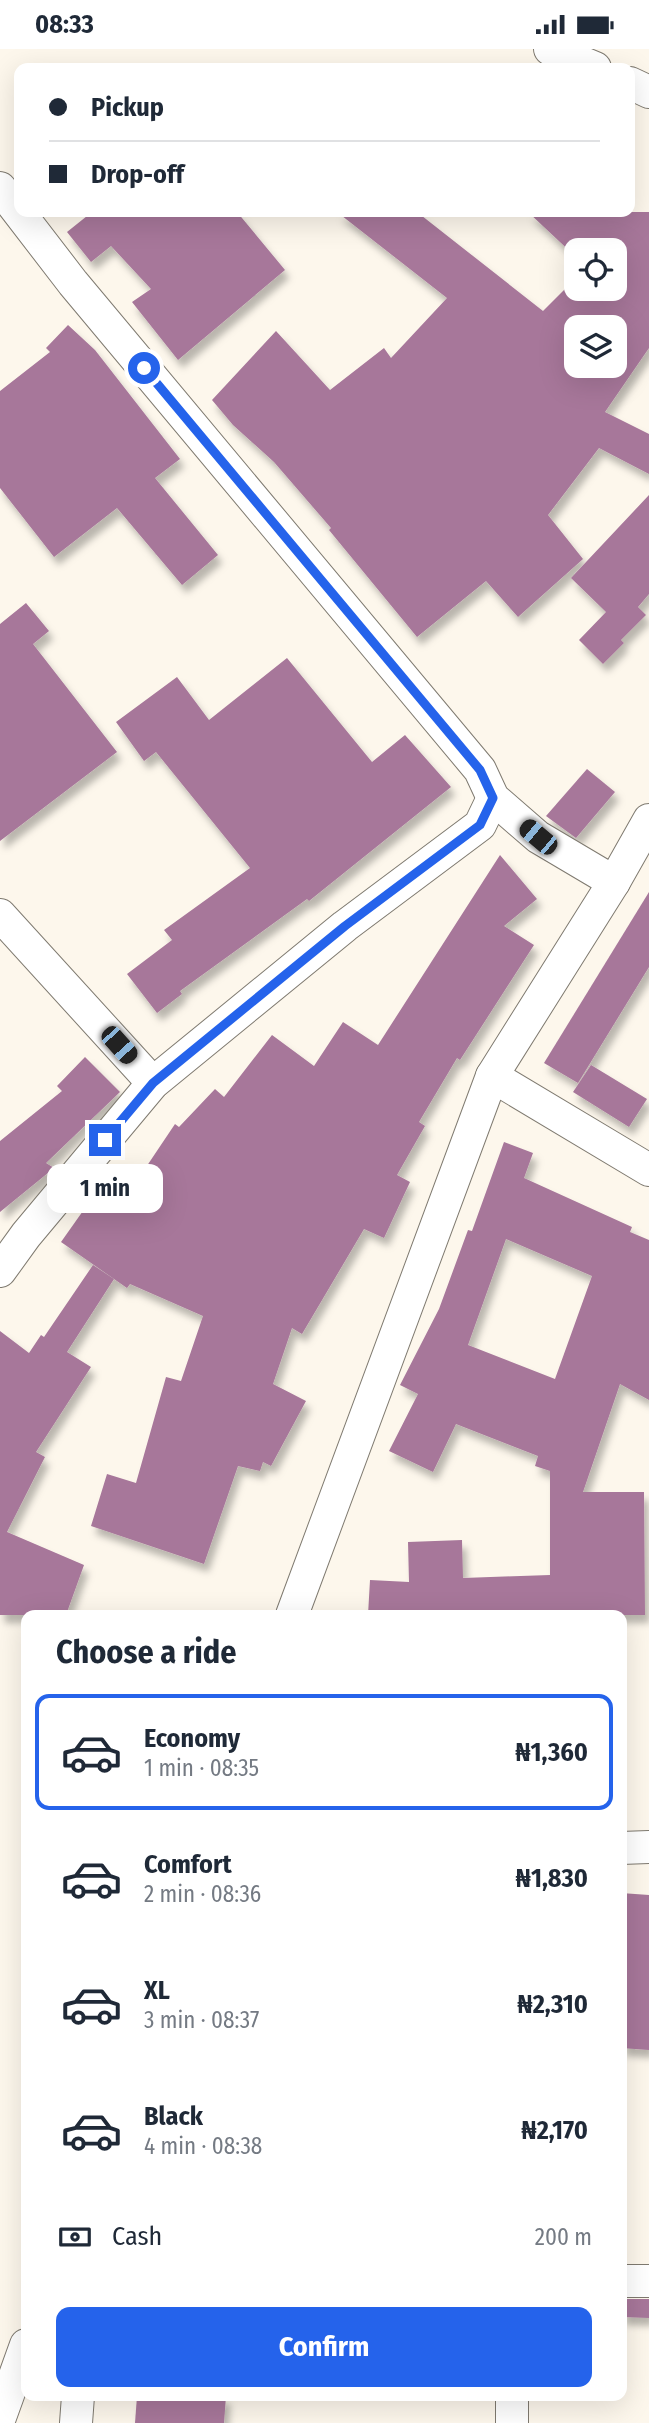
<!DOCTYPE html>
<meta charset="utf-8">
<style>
body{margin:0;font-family:"Fira Sans Condensed",sans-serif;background:#f2f2f3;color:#1f2937;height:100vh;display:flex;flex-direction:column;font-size:26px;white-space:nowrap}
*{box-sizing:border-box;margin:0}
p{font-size:23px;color:#747a83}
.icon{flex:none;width:38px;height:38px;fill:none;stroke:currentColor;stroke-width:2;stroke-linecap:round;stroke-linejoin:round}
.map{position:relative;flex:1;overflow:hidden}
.details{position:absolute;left:21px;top:1561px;width:606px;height:791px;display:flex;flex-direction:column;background:#fff;border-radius:14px;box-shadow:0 7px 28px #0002}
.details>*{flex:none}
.banner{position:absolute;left:14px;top:14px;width:621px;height:154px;border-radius:14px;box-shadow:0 7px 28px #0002;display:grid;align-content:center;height:154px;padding:0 35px;background:#fff}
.buttons{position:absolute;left:564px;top:189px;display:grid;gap:14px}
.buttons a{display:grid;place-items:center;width:63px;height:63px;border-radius:14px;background:#fff;box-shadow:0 7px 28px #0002;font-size:35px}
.end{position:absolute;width:32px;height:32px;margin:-16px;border:9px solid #2563eb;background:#fff;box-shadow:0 0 0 4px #fff}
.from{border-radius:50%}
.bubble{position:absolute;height:49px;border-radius:14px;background:#fff;box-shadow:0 7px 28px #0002;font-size:23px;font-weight:700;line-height:49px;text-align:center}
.car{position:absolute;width:21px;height:42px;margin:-21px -10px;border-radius:9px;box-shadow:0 0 5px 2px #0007;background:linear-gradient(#222 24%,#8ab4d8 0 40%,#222 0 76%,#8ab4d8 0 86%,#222 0)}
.banner b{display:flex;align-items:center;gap:24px;height:66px;font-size:26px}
.banner b+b{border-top:2px solid #e0e1e3}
.banner i{width:18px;height:18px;background:#1f2937}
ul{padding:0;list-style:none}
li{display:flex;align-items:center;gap:21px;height:116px;margin:0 14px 10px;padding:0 21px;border:4px solid transparent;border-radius:14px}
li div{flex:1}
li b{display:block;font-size:26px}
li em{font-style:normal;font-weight:700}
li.on{border-color:#2563eb}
li>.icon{width:63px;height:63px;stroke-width:1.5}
h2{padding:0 35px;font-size:32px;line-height:84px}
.pay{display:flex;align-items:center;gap:18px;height:77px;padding:0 35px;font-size:26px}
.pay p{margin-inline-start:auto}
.button{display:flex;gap:14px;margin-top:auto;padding:14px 35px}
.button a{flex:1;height:80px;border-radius:14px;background:#2563eb;color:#fff;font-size:28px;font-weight:700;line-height:80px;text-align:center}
.status{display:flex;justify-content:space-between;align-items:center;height:49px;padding:0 35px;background:#fff;direction:ltr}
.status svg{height:19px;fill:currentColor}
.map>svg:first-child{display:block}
</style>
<div class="status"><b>08:33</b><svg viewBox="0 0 49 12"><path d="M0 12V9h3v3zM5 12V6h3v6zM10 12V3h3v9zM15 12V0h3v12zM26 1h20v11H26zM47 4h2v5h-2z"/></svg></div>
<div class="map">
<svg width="649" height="2374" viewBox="0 0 649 2374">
<defs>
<filter id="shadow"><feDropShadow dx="4.5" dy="8" stdDeviation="3.5" flood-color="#0004"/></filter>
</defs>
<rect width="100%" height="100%" fill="#fdf7ec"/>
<g fill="#a7779a" fill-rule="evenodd" filter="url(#shadow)">
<polygon points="92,163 237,163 285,221 178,311 132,253 151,240 111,197 91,213 67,183"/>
<path d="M337 163H417L543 262 576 229V240H614V201H576V208L528 163H649V299L605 363 649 385V425L599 399 548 466 583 510 518 568 486 532 417 588 329 481 331 479 274 413 233 376 212 351 276 282 330 341 384 299 391 309 447 249ZM576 278H614V317H576Z"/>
<polygon points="68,276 95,301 180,410 155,429 218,506 182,536 117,459 54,508 0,439 0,342 50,303 46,299"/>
<polygon points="649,446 649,545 638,558 646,566 621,591 624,594 603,615 579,591 606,563 571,529"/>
<polygon points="26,554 49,582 33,595 117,703 0,792 0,575"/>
<polygon points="287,609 372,713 405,686 451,738 309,852 307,850 180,942 182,945 157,964 127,925 172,891 164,881 250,819 156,703 144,712 116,673 177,628 209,671"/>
<polygon points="587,720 615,743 576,789 546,767"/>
<polygon points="500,806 537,850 504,877 534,896 460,1011 457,1009 419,1073 425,1077 397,1126 410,1133 384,1189 364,1180 302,1285 292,1279 273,1335 306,1352 271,1417 263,1413 260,1422 238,1417 204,1515 91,1477 107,1425 136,1434 166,1328 181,1332 203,1267 130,1235 127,1239 61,1193 90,1152 101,1152 116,1163 175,1075 179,1078 215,1040 224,1048 272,986 314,1017 343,973 378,996"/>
<polygon points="649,843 649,918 578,1034 544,1014"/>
<polygon points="85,1008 120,1043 46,1114 54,1119 0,1163 0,1092 62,1042 57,1037"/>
<polygon points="591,1016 647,1050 629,1078 573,1043"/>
<path d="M504 1093 533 1104 524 1129 632 1178 630 1183 649 1191V1351L620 1335 583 1443H644L645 1566H368L370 1531 409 1533 408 1493 462 1491 463 1529 550 1526V1422L535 1417 538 1407 456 1375 433 1423 389 1402 418 1345 400 1336 439 1260 468 1181 472 1182ZM506 1190 592 1227 555 1330 468 1296Z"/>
<polygon points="93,1216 114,1230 67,1303 91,1318 36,1403 45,1408 7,1483 84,1516 66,1566 0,1566 0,1282 29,1304 41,1286 44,1288"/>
<polygon points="621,1844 649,1846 649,2001 621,1999"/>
<polygon points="621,2250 649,2250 649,2269 621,2268"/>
<polygon points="137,2347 226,2347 224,2374 135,2374"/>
</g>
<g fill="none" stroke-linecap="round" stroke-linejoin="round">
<defs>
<g id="street">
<polyline points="550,0 595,19"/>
<polyline points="630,34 649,43"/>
<polyline points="0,139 73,234 480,721 493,749 538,788 614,833"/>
<polyline points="0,866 153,1034"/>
<polyline points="492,1027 649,1121"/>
<polyline points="0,1222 26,1186 153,1034 345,877 480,776 493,749"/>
<polyline points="292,1566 492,1027 614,833 649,771"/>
<polyline points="621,1799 649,1798"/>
<polyline points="621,2232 649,2232"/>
<polyline points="0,2368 26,2296"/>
<polyline points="76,2374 78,2347"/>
<polyline points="512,2374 512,2347"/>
</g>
</defs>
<use href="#street" stroke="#7f7a70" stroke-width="34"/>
<use href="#street" stroke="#fff" stroke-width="32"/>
</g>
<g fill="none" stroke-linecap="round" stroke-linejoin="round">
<polyline stroke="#2563eb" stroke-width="9" points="105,1091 153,1034 345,877 480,776 493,749 480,721 144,319"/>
</g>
</svg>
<div class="buttons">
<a><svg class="icon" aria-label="locate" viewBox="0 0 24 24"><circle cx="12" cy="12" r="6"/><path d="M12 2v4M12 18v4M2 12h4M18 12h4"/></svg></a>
<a><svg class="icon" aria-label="layers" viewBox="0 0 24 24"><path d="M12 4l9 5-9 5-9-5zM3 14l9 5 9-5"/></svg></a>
</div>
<i class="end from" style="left:144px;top:319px"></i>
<i class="end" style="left:105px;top:1091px"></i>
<div class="bubble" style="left:47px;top:1115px;width:116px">1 min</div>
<i class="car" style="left:538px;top:788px;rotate:310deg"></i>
<i class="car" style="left:119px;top:996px;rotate:138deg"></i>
<div class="banner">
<b><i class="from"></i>Pickup</b>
<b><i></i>Drop-off</b>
</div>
<section class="details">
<h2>Choose a ride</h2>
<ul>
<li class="on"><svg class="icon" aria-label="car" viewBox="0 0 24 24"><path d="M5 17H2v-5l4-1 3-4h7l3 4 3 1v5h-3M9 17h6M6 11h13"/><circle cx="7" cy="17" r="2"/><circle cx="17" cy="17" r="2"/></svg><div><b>Economy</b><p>1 min · 08:35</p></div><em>₦1,360</em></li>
<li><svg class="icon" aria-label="car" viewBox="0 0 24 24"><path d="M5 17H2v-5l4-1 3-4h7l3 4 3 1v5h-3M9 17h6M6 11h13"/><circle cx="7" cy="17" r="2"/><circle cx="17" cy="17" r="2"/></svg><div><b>Comfort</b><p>2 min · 08:36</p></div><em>₦1,830</em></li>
<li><svg class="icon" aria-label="car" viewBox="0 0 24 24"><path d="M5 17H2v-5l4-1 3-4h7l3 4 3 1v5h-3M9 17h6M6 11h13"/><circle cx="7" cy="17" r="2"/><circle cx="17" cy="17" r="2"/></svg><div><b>XL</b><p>3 min · 08:37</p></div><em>₦2,310</em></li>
<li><svg class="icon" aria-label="car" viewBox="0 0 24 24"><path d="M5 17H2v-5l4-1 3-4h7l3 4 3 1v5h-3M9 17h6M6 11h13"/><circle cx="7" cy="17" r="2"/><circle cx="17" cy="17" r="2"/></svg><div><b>Black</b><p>4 min · 08:38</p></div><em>₦2,170</em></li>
</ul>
<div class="pay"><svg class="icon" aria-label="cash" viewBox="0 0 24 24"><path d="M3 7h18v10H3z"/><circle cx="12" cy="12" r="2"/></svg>Cash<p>200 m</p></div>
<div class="button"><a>Confirm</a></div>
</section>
</div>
